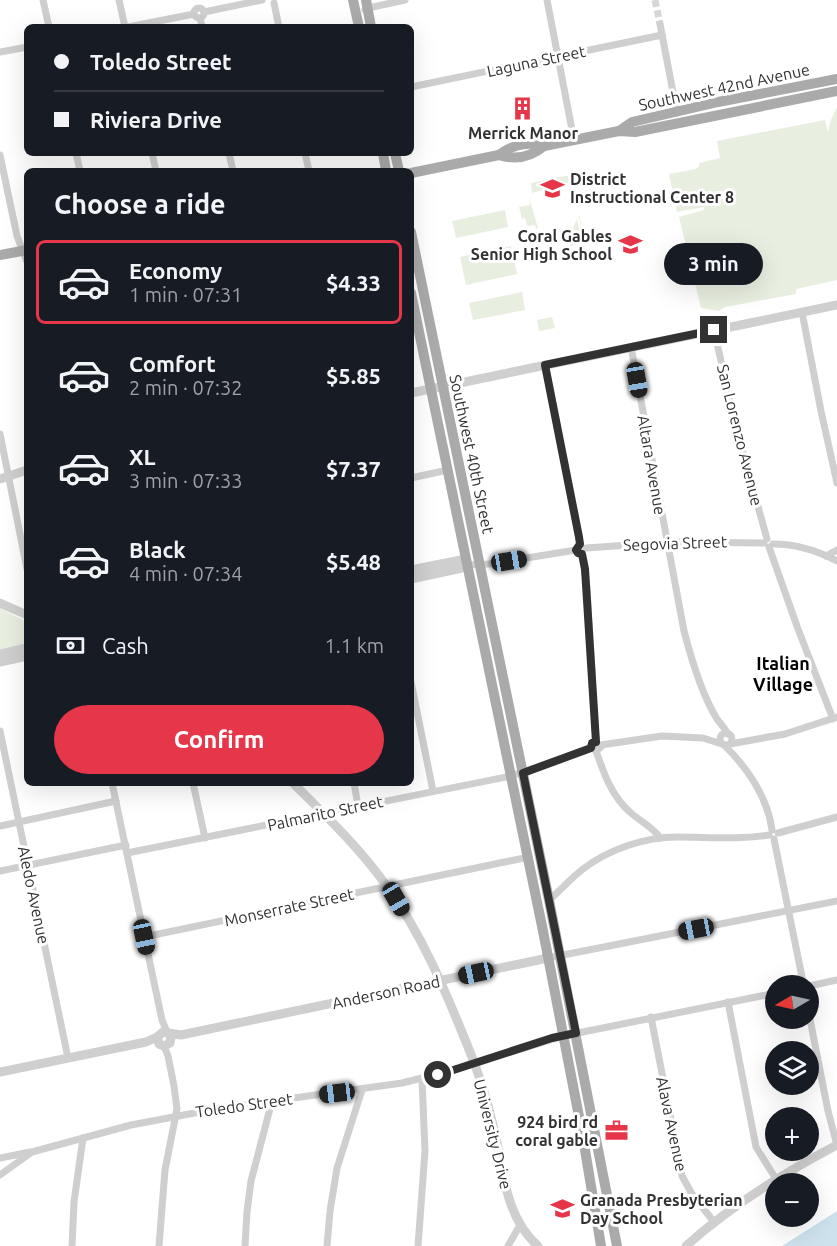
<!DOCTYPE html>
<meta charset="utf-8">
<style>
body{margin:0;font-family:Ubuntu,sans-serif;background:#20242c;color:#f1f3f6;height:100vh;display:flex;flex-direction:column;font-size:22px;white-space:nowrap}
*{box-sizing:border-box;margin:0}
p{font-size:20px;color:#9ea1a6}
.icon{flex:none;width:33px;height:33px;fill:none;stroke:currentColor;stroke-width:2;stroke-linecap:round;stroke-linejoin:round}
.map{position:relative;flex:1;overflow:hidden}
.side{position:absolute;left:24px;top:168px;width:390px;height:618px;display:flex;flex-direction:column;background:#171b24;border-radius:9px;box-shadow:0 6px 24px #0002}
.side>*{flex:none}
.banner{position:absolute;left:24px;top:24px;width:390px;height:132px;border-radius:9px;box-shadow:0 6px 24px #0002;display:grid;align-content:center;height:132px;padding:0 30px;background:#171b24}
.needle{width:39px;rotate:261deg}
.tools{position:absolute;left:765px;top:975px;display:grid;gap:12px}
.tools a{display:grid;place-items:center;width:54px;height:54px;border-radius:50%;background:#171b24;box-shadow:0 6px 24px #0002;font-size:30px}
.end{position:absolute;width:27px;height:27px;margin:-14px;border:8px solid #323232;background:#fff;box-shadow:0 0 0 3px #fff}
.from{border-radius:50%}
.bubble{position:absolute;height:42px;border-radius:21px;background:#171b24;box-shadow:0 6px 24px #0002;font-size:20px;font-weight:700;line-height:42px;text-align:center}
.car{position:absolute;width:18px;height:36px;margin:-18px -9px;border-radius:8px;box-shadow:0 0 4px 2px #0007;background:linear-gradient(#222 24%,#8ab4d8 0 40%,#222 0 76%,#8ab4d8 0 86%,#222 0)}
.banner b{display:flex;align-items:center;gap:21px;height:57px;font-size:22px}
.banner b+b{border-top:2px solid #363941}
.banner i{width:15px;height:15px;background:#f1f3f6}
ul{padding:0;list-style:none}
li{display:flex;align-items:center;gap:18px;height:84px;margin:0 12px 9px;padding:0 18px;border:3px solid transparent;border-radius:9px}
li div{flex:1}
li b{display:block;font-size:22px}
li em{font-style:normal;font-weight:700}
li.selected{border-color:#e63649}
li>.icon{width:54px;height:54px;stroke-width:1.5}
h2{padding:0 30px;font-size:27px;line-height:72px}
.pay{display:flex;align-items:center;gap:15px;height:66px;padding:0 30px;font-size:22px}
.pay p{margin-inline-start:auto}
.cta{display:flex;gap:12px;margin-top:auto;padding:12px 30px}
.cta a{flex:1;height:69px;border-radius:36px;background:#e63649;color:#fff;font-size:24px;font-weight:700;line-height:69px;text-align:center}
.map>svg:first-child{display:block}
</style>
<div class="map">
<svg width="837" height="1246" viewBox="0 0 837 1246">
<rect width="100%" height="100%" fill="#fff"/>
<g fill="#e8eee0">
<polygon points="837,107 837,280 796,289 796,294 725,307 719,311 701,308 679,217 704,210 704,207 677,212 669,174 696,169 699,166 699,163 720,158 717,141 825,120 828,133 830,122"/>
<polygon points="571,175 573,183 549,189 547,179"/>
<polygon points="544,180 546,189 532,193 531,183"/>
<polygon points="529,197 538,228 536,229 535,225 527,226 525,218 522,219 519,207 530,205"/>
<polygon points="505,210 508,227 456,238 452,221"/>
<polygon points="579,216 580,216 582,232 591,241 566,247 565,241 578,234 573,228 577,219 579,229 581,229"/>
<polygon points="511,246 517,274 466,285 460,257"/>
<polygon points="522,292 525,310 473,320 469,303"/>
<polygon points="552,317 555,328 539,331 537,320"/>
<polygon points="0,608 27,622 27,645 0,650"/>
</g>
<polygon fill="#cde2ed" points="837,1211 837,1246 782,1246"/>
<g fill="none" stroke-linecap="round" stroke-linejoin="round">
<polyline stroke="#d6d6d6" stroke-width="7" stroke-dasharray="7 3.5" stroke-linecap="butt" points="655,0 660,24"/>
<g stroke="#cfcfcf" stroke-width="7">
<polyline points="43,0 49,27"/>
<polyline points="119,0 125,27"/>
<polyline points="547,0 574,140"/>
<polyline points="274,3 279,27"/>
<circle cx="199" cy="13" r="5"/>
<polyline points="365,10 368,8 405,0"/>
<polyline points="204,12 262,0"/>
<polyline points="200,18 202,27"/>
<polyline points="660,24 677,113"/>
<polyline points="128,27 194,14"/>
<polyline points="0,52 27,47"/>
<polyline points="411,87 662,35"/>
<polyline points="76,153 80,171"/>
<polyline points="152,153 156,171"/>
<polyline points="229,153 233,171"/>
<polyline points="305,153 309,171"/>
<polyline points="0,155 17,236 27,262"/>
<polyline points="802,312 821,411 837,483"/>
<polyline points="714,330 736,427 767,539"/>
<path d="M631 347 684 631C691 658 702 695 717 719 721 724 725 729 728 734"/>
<polyline points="545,365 580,544"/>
<polyline points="0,434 27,569"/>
<polyline points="411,478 448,470"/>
<path d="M773 544C795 544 818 551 837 561"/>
<polyline points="769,547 798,629 833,719"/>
<polyline points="586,548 673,542 764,543"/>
<polyline points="582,554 587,588 596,742 601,747 596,751 591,746 596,742"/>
<polyline points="826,556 837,550"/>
<polyline points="467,565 489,564 576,550"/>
<polyline points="411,682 433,791"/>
<polyline points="0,731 68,1058"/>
<circle cx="726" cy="739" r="6"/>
<polyline points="730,744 785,734 837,717"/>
<polyline points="601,745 662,736 703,738 722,744"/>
<path d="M724 745C747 767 768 798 772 830"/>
<path d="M596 751C604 774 612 797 631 813 641 822 653 827 660 838"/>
<polyline points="112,783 162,1020 167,1032"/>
<polyline points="193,783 205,838"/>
<polyline points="354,783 358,806"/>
<polyline points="0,826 116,801"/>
<polyline points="778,833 837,817"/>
<polyline points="774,839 803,982"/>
<polyline points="127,853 511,776 591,748"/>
<polyline points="0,871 126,845"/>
<path d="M549 900C561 890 571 878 583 869 609 849 645 837 677 837 708 837 738 840 769 835"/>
<polyline points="144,937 529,857"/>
<polyline points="548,958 837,901"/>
<polyline points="809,986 837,980"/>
<polyline points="728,1002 756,1147 776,1179"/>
<polyline points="808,1009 828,1111 837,1145"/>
<polyline points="651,1017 682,1176 692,1194 714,1222"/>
<polyline points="0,1158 30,1152"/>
<polyline points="0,1175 32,1152 131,1125 221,1108 402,1083 454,1070 563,1036 776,993"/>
<polyline points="72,1246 74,1202 83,1138"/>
<polyline points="159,1246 165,1170 177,1109 174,1086 168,1056 164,1046"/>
<polyline points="245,1246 247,1212 251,1181 272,1101"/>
<polyline points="327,1246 330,1211 337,1168 362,1090"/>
<polyline points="418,1246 425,1151 422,1079"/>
<polyline points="508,1246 520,1225"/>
</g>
<g stroke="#cfcfcf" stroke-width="9">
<polyline points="411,393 837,305"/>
<polyline points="0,479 27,470"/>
<polyline points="411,570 461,560 467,565 462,568 411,579"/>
<polyline points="0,603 27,615"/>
<polyline points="0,654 27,648"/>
<polyline points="0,662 27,656"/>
<path d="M293 783C326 816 361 849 388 888 421 933 445 990 466 1042 478 1070 487 1099 494 1129 504 1170 504 1216 538 1246"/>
<polyline points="169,1034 171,1038 170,1043 164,1046 159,1044 157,1037 163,1032 181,1035 548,958"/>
<polyline points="0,1072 146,1042 157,1037"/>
<path d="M686 1246C731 1205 784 1173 837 1145"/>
</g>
<g stroke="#aaa" stroke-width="10">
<polyline points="353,0 359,27"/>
<polyline points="366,0 371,27"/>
<polyline points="619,131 632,122 718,102 837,79"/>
<polyline points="383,153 386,171"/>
<polyline points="395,153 399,171"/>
<path d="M499 155C515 160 531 157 544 146"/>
<path d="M411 173 499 155C512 145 528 141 544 146L619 131 635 132 837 91"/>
<polyline points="411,232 549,900 617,1246"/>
<polyline points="0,255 27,250"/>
<polyline points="411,293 543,931 582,1132 601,1246"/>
</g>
</g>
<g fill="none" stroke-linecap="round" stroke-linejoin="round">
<polyline stroke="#323232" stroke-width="8" points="438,1075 552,1038 576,1033 523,773 591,748 592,743 596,742 585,569 582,554 578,553 576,550 580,544 579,537 545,365 714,330"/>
</g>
<defs>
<symbol id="building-bare" viewBox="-9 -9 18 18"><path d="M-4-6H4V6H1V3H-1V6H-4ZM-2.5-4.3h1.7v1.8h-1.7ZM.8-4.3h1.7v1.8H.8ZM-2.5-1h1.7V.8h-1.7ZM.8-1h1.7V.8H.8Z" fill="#e63649" stroke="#fff" stroke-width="2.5" paint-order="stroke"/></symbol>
<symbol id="school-bare" viewBox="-9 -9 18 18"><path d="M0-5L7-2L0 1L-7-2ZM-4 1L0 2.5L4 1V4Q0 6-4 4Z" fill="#e63649" stroke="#fff" stroke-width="2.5" paint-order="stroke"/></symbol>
<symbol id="office-bare" viewBox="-9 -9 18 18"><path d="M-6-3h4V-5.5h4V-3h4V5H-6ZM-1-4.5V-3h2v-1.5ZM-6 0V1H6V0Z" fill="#e63649" stroke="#fff" stroke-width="2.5" paint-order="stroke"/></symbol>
</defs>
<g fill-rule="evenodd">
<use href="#building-bare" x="506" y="92" width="33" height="33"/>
<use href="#school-bare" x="536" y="172" width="33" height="33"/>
<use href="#school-bare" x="614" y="228" width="33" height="33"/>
<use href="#office-bare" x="600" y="1114" width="33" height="33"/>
<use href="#school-bare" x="546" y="1192" width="33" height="33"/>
</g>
<g text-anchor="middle" stroke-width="6" stroke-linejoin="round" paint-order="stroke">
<g font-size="16" fill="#323232" stroke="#fff">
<text transform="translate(536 61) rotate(-12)" y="6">Laguna Street</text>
<text transform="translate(724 87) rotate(-12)" y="6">Southwest 42nd Avenue</text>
<text transform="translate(740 435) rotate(76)" y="6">San Lorenzo Avenue</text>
<text transform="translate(472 454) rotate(78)" y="6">Southwest 40th Street</text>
<text transform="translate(652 465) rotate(80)" y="6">Altara Avenue</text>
<text transform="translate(675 543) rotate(-2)" y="6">Segovia Street</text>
<text transform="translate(325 813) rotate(-12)" y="6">Palmarito Street</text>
<text transform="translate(34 895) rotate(78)" y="6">Aledo Avenue</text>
<text transform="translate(289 907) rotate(-12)" y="6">Monserrate Street</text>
<text transform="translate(386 992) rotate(-12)" y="6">Anderson Road</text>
<text transform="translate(244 1105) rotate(-8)" y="6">Toledo Street</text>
<text transform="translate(672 1124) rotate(78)" y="6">Alava Avenue</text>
<text transform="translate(493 1134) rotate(76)" y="6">University Drive</text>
</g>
<g font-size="16" font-weight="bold" fill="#323232" stroke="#fff" text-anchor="start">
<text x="523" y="139" text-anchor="middle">Merrick Manor</text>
<text x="570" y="185">District<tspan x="570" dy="18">Instructional Center 8</tspan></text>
<text x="612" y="242" text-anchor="end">Coral Gables<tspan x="612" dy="18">Senior High School</tspan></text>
<text x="598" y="1128" text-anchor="end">924 bird rd<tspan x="598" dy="18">coral gable</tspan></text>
<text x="580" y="1206">Granada Presbyterian<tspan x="580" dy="18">Day School</tspan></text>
</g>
<g font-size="18" font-weight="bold" fill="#000" stroke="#fff">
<text x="783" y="670">Italian<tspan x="783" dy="21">Village</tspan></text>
</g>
</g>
</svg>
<div class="tools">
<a><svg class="needle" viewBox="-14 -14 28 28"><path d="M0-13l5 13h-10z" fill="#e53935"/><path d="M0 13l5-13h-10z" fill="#9ea1a6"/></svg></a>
<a><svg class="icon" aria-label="layers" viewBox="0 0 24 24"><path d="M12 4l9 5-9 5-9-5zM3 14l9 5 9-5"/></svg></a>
<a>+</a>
<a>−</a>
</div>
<i class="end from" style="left:438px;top:1075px"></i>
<i class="end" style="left:714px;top:330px"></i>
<div class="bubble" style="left:664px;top:243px;width:99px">3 min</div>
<i class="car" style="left:637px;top:380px;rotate:170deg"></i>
<i class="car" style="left:509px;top:561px;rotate:81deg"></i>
<i class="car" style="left:396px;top:899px;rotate:150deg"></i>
<i class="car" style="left:696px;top:929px;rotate:259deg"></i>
<i class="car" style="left:144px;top:937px;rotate:168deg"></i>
<i class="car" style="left:476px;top:973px;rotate:258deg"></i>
<i class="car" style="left:337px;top:1093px;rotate:263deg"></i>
<div class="banner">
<b><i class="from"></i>Toledo Street</b>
<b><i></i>Riviera Drive</b>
</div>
<section class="side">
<h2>Choose a ride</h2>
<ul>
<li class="selected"><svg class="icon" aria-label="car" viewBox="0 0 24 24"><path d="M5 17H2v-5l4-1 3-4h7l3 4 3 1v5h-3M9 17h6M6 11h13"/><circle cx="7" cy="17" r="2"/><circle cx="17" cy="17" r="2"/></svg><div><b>Economy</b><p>1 min · 07:31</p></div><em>$4.33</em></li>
<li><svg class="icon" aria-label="car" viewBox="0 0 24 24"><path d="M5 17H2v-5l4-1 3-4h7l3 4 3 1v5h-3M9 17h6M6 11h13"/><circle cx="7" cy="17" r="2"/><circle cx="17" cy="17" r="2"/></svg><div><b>Comfort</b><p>2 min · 07:32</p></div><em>$5.85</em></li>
<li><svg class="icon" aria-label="car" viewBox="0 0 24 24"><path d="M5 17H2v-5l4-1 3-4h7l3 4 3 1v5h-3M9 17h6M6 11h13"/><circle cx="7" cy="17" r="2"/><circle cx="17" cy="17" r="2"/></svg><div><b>XL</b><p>3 min · 07:33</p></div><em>$7.37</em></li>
<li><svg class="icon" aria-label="car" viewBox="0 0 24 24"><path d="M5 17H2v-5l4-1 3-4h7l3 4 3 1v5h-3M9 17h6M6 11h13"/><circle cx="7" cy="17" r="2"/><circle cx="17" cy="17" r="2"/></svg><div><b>Black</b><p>4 min · 07:34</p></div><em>$5.48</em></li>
</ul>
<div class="pay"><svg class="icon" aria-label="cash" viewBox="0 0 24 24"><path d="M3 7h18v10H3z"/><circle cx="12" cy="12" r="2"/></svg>Cash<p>1.1 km</p></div>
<div class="cta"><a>Confirm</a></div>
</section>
</div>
